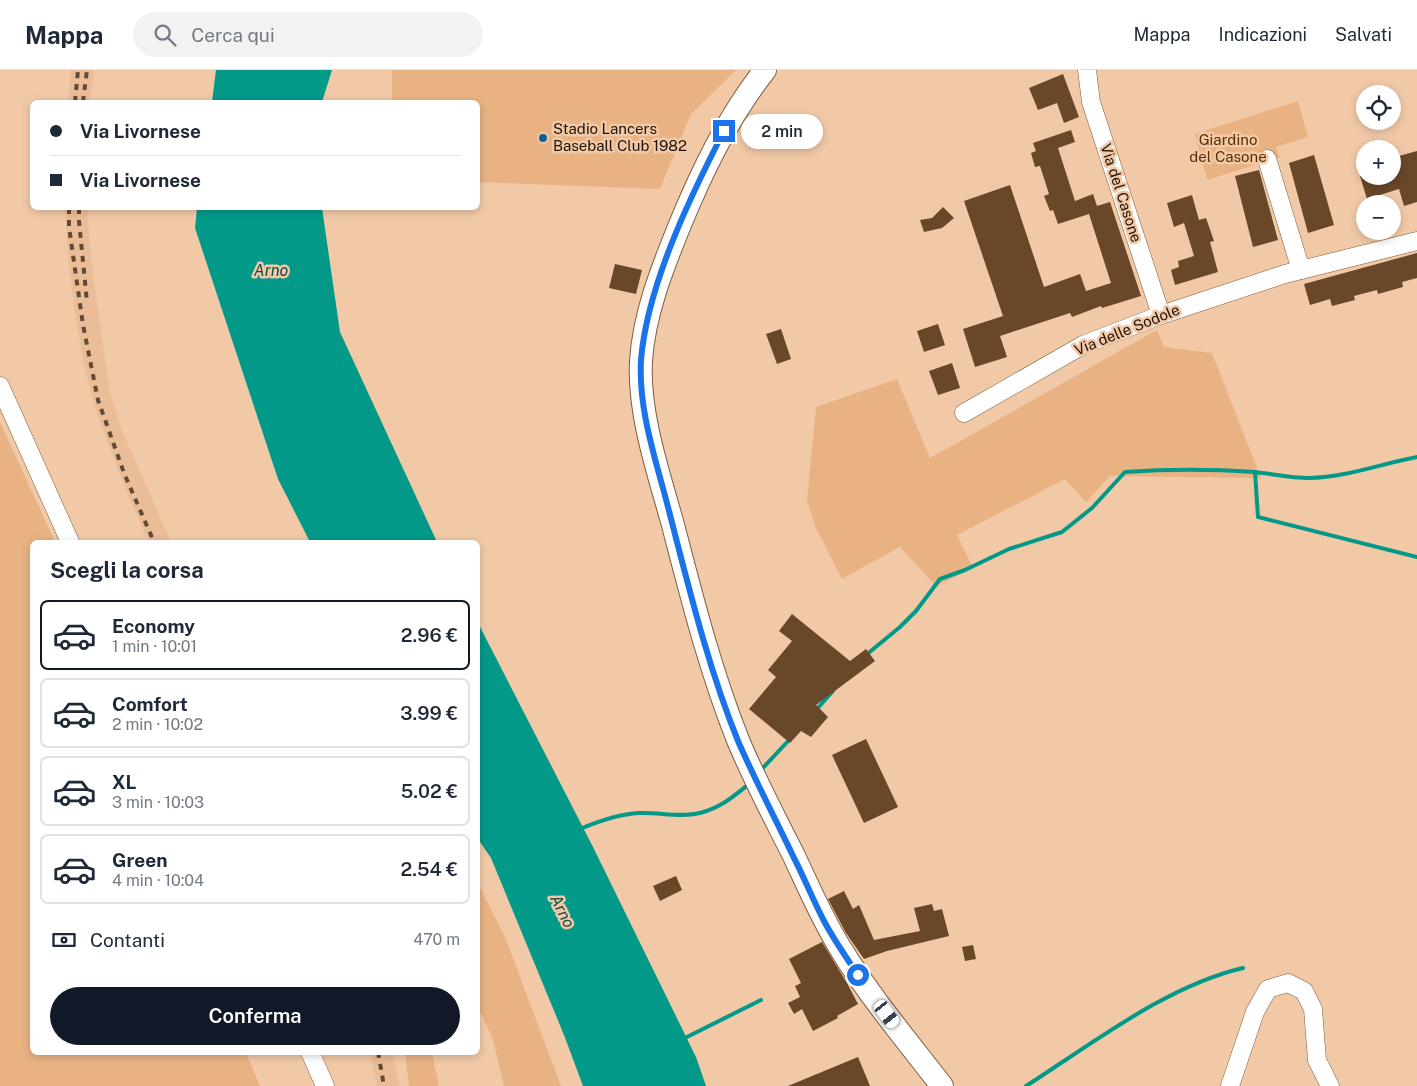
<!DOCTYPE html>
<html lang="it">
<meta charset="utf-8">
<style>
body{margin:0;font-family:"Public Sans",sans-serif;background:#f2f2f3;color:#1f2937;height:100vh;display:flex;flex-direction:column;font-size:19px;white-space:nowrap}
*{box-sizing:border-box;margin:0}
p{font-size:16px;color:#747a83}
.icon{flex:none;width:28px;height:28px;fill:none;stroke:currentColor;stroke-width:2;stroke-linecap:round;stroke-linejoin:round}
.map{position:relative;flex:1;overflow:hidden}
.side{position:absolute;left:30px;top:470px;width:450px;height:515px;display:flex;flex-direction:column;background:#fff;border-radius:8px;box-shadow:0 2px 8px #0003}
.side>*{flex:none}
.guide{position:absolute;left:30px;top:30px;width:450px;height:110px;border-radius:8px;box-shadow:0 2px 8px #0003;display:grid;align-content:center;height:110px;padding:0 20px;background:#fff}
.controls{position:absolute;left:1356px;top:15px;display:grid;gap:10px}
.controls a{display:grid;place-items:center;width:45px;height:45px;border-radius:50%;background:#fff;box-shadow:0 2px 8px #0003;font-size:25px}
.end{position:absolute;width:22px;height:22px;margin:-11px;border:6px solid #1a73e8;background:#fff;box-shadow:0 0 0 2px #fff}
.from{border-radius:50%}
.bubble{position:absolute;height:35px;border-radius:18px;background:#fff;box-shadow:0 2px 8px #0003;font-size:16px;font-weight:600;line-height:35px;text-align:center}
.car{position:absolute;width:15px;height:30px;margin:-15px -8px;border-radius:6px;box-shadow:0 0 4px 1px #0007;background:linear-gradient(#fff 24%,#345 0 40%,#fff 0 76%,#345 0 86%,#fff 0)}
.guide b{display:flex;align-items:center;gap:18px;height:48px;font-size:19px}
.guide b+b{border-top:1px solid #e0e1e3}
.guide i{width:12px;height:12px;background:#1f2937}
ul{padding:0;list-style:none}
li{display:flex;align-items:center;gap:15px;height:70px;margin:0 10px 8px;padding:0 10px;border:2px solid #e0e1e3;border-radius:8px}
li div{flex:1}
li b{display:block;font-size:19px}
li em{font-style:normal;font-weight:600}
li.selected{border-color:#111827}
li>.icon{width:45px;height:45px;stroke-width:1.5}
h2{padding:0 20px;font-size:22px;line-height:60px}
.pay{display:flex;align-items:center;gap:12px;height:55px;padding:0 20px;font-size:19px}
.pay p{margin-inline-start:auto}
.cta{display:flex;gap:10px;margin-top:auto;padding:10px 20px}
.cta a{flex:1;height:58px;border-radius:30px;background:#111827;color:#fff;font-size:20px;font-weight:600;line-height:58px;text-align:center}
header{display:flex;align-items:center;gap:30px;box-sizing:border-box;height:70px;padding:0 25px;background:#fff;border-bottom:1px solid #e0e1e3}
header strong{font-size:24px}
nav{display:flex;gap:28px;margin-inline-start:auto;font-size:18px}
.search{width:350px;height:45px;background:#f2f2f3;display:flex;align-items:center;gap:12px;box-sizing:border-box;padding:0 18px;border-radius:28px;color:#747a83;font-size:19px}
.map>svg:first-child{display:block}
</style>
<header>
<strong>Mappa</strong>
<div class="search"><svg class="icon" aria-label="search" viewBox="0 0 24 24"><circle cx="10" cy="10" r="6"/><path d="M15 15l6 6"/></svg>Cerca qui</div>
<nav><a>Mappa</a><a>Indicazioni</a><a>Salvati</a></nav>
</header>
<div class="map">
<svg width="1417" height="1016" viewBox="0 0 1417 1016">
<rect width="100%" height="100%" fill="#f1c9a7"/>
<g fill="#ebbd96">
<polygon points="71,0 94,0 90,32 68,32"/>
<polygon points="65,138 88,138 89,166 93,205 110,323 122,361 171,472 149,472 128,425 97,345 84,295 75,243 68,186"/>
<polygon points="370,983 392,983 400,1016 377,1016"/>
</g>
<g fill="#e9b283">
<polygon points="392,0 736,0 691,44 660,119 478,112 478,32 392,32"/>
<polygon points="1298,31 1308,67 1276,77 1280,87 1207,110 1195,64"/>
<polygon points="1157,260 1164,277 1212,283 1261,408 1110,406 1086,432 1065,409 957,465 973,498 936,516 900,477 842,509 815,456 807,430 816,337 897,309 930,388"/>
<polygon points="0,352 55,472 32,472 32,982 246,983 260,1016 0,1016"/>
<polygon points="478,814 505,867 561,1016 504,1016 493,970 478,937"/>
<polygon points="405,983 432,983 439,1016 409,1016"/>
</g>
<g fill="#039989">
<polygon points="216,0 332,0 322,32 212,32"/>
<polygon points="197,138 322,138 340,262 437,472 310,472 278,409 195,158"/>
<polygon points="478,553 593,777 696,987 706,1016 583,1016 564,965 491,788 478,769"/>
</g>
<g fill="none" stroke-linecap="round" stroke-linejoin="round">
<g stroke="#039989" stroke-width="4">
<polyline points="1255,402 1258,447 1417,487"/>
<path d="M866 585 900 557 916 541 940 509 965 500 1009 479 1062 462 1092 438 1125 402C1168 399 1212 399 1255 402 1273 404 1291 408 1309 408 1346 407 1381 394 1417 387"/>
<polyline points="816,640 833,621"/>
<polyline points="760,701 791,668"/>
<path d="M580 759C599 751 618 744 639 743 659 742 680 748 700 743 720 738 733 727 749 714"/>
<polyline points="683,969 761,930"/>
<path d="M1026 1016C1092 974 1166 916 1243 898"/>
</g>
</g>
<g fill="#694729">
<polygon points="1063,4 1079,47 1064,53 1057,33 1038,40 1029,18"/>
<polygon points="1071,60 1075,72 1058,78 1075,131 1093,124 1097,136 1110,132 1141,226 1102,238 1101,236 1072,247 1070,243 1000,266 1007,287 975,297 963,259 1003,246 964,131 1010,115 1044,217 1080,204 1086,221 1111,213 1089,144 1058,154 1053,140 1050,141 1044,126 1049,124 1040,96 1035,97 1031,83 1036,81 1033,73"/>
<polygon points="1417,81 1417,132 1404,136 1399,119 1367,129 1360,106 1392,106 1392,88"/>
<polygon points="1314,85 1334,155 1308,163 1289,93"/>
<polygon points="1259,100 1278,170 1253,177 1235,106"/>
<polygon points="1192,125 1199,150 1206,148 1214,171 1210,172 1218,202 1175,215 1171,200 1179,197 1178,191 1194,186 1184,153 1174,157 1167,133"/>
<polygon points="943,137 954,148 942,158 924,162 920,150 932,148"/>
<polygon points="1417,183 1417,208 1402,212 1403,217 1378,224 1377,220 1354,226 1355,230 1332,236 1330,229 1310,235 1304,214"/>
<polygon points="615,194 642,200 636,224 609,218"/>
<polygon points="938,254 945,275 924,282 917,261"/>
<polygon points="781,259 791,289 777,294 766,264"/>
<polygon points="952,293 960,318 938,325 929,301"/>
<polygon points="792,544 850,591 866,579 875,591 816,635 828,647 811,667 801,661 790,673 749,639 776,607 768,600 792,571 779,561"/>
<polygon points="866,669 898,737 864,753 832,685"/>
<polygon points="676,806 682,820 660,831 653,816"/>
<polygon points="844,821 853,839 859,835 874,870 920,861 914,838 932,834 934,841 942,839 949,866 887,881 864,889 846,863 828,829"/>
<polygon points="822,872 847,913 858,934 837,946 838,948 813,961 802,939 794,944 788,933 800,927 795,916 801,913 789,889"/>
<polygon points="973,875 976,889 965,891 962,877"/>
<polygon points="858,987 870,1016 788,1016"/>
</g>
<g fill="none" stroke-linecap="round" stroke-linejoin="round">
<defs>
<g id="minor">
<polyline points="1087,0 1091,32 1161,245"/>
<polyline points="1267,89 1301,200"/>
<polyline points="0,316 70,472"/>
<polyline points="964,343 1083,275 1161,245 1285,204 1417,171"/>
<polyline points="310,982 325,1016"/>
<polyline points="1230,1016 1255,942 1268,919 1288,913 1304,921 1313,939 1317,990 1330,1016"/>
</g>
<path id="major" d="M765 0C728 47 702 101 679 157 662 199 644 244 641 291 638 344 659 404 673 455 692 528 710 600 738 670 754 709 775 748 794 786 809 818 823 851 842 881 871 928 908 972 942 1016"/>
</defs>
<use href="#minor" stroke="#7f5c3d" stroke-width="19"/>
<use href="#major" stroke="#7f5c3d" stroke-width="24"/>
<use href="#minor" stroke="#fff" stroke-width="18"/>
<use href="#major" stroke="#fff" stroke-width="22"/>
<g stroke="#614b38" stroke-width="4" stroke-dasharray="6 6" stroke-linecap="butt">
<polyline points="75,32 78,0"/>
<polyline points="83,32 87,0"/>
<polyline points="69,138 69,157 83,255 98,330 124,403 154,472"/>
<polyline points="79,138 79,151 87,232"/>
<polyline points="378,982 384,1016"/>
</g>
</g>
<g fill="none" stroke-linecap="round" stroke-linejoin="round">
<path stroke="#1a73e8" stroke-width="6" d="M724 61C690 127 647 216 641 290 638 341 657 393 669 441 689 518 708 597 738 671 755 710 775 748 793 786 804 807 813 830 824 851 834 870 846 887 858 905"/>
</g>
<circle fill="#0b6293" stroke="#f1c9a7" stroke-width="2" cx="543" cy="68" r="5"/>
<g text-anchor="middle" stroke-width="5" stroke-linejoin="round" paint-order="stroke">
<g font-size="15" fill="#201206" stroke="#f1c9a7" text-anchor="start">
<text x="553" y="64">Stadio Lancers<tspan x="553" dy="17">Baseball Club 1982</tspan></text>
</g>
<g font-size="15" fill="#592f00" stroke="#f1c9a7">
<text x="1228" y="75">Giardino<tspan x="1228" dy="17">del Casone</tspan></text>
</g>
<g font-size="15" fill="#201206" stroke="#f1c9a7">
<text transform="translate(1121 123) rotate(72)" y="5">Via del Casone</text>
<text transform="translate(1127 260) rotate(-22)" y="5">Via delle Sodole</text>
</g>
<g font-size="16" font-style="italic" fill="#154942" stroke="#f1c9a7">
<text x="271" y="206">Arno</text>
<text transform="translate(563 841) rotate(63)" y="6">Arno</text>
</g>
</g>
</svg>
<div class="controls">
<a><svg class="icon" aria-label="locate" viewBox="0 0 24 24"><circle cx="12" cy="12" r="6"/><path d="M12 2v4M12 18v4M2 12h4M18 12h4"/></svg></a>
<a>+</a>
<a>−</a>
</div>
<i class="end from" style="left:858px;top:905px"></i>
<i class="end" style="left:724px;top:61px"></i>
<div class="bubble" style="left:741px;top:44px;width:82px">2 min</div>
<i class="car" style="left:887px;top:944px;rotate:143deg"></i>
<div class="guide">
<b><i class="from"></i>Via Livornese</b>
<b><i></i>Via Livornese</b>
</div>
<section class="side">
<h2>Scegli la corsa</h2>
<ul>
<li class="selected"><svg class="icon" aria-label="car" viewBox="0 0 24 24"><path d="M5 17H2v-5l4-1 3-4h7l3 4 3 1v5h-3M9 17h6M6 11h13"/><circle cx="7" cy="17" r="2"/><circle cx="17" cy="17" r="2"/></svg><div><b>Economy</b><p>1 min · 10:01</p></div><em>2.96 €</em></li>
<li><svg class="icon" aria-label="car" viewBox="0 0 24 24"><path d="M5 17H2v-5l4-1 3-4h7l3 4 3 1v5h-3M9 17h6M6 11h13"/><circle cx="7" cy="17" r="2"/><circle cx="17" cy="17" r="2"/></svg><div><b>Comfort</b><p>2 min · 10:02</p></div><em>3.99 €</em></li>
<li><svg class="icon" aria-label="car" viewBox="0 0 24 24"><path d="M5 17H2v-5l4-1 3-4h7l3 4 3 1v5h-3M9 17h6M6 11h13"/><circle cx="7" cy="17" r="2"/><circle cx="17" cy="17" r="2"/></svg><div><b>XL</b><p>3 min · 10:03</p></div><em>5.02 €</em></li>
<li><svg class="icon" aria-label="car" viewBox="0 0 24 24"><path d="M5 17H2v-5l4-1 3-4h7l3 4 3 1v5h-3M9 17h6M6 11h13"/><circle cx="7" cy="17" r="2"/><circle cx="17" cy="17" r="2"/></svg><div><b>Green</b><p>4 min · 10:04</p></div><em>2.54 €</em></li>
</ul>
<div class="pay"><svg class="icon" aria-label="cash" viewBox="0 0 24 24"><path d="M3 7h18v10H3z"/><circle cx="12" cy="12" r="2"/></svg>Contanti<p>470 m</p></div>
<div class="cta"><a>Conferma</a></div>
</section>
</div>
